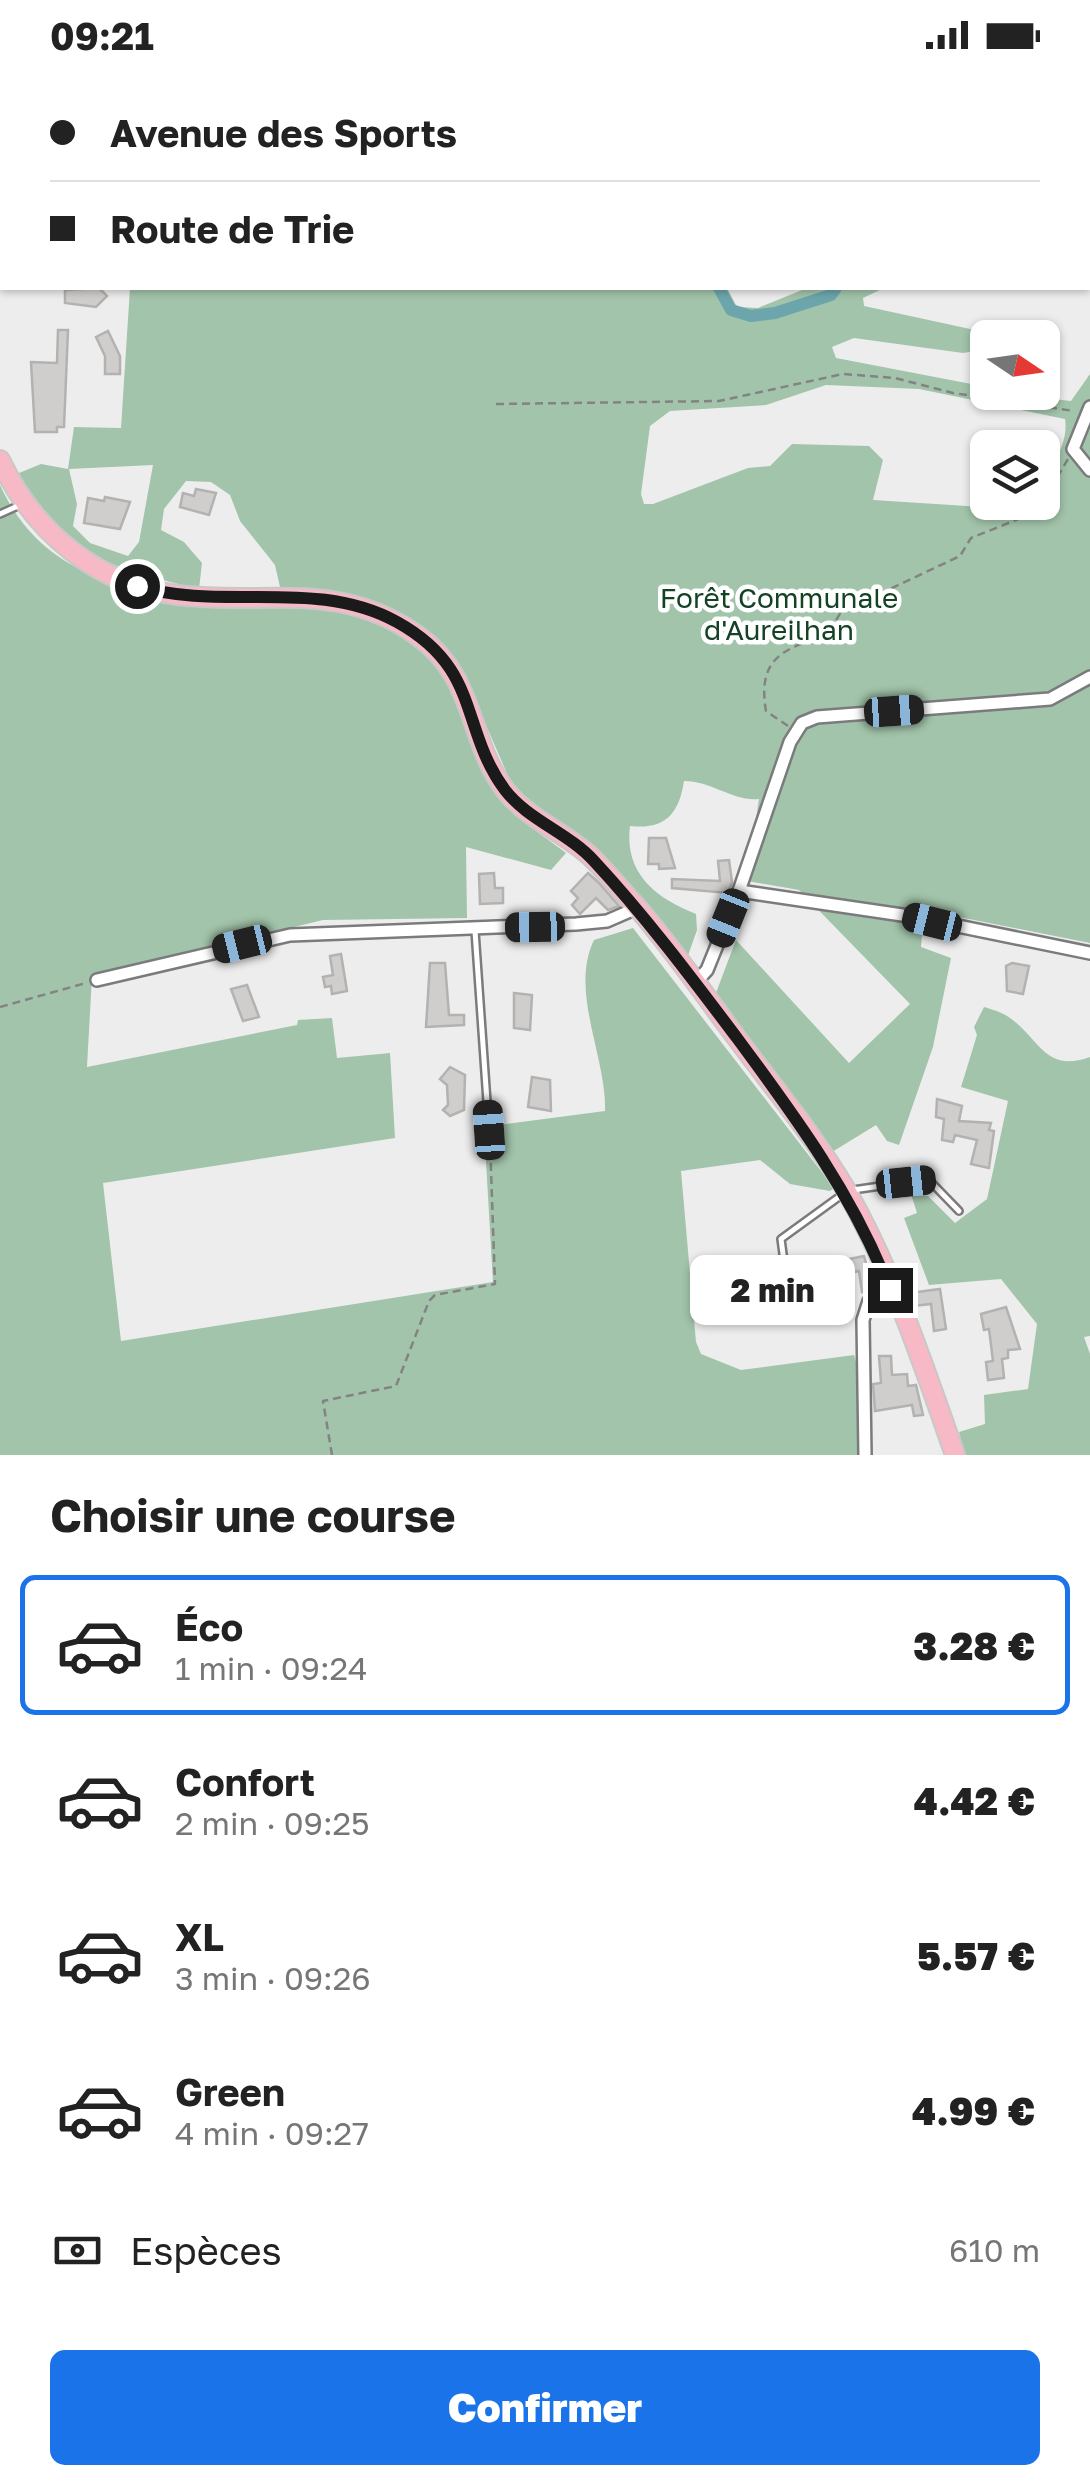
<!DOCTYPE html>
<html lang="fr">
<meta charset="utf-8">
<style>
body{margin:0;font-family:"Golos Text",sans-serif;background:#f6f6f6;color:#222;height:100vh;display:flex;flex-direction:column;font-size:38px;white-space:nowrap}
*{box-sizing:border-box;margin:0}
p{font-size:32px;color:#767676}
.icon{flex:none;width:55px;height:55px;fill:none;stroke:currentColor;stroke-width:2;stroke-linecap:round;stroke-linejoin:round}
.map{position:relative;height:1385px;overflow:hidden}
.details{display:flex;flex-direction:column;background:#fff;flex:1}
.details>*{flex:none}
.banner{position:absolute;left:0px;top:0px;width:1090px;height:220px;box-shadow:0 2px 8px #0004;display:grid;align-content:center;height:220px;padding:0 50px;background:#fff}
.needle{width:65px;rotate:103deg}
.controls{position:absolute;left:970px;top:250px;display:grid;gap:20px}
.controls a{display:grid;place-items:center;width:90px;height:90px;border-radius:15px;background:#fff;box-shadow:0 2px 8px #0004;font-size:50px}
.end{position:absolute;width:45px;height:45px;margin:-22px;border:12px solid #1a1a1a;background:#fff;box-shadow:0 0 0 5px #fff}
.from{border-radius:50%}
.bubble{position:absolute;height:70px;border-radius:15px;background:#fff;box-shadow:0 2px 8px #0004;font-size:32px;font-weight:800;line-height:70px;text-align:center}
.car{position:absolute;width:30px;height:60px;margin:-30px -15px;border-radius:12px;box-shadow:0 0 8px 2px #0007;background:linear-gradient(#222 24%,#8ab4d8 0 40%,#222 0 76%,#8ab4d8 0 86%,#222 0)}
.banner b{display:flex;align-items:center;gap:35px;height:95px;font-size:38px}
.banner b+b{border-top:2px solid #e0e0e0}
.banner i{width:25px;height:25px;background:#222}
ul{padding:0;list-style:none}
li{display:flex;align-items:center;gap:30px;height:140px;margin:0 20px 15px;padding:0 30px;border:5px solid transparent;border-radius:15px}
li div{flex:1}
li b{display:block;font-size:38px}
li em{font-style:normal;font-weight:800}
li.selected{border-color:#1a73e8}
li>.icon{width:90px;height:90px;stroke-width:1.5}
h2{padding:0 50px;font-size:45px;line-height:120px}
.pay{display:flex;align-items:center;gap:25px;height:110px;padding:0 50px;font-size:38px}
.pay p{margin-inline-start:auto}
.primary-button{display:flex;gap:20px;margin-top:auto;padding:20px 50px}
.primary-button a{flex:1;height:115px;border-radius:15px;background:#1a73e8;color:#fff;font-size:40px;font-weight:800;line-height:115px;text-align:center}
.status{display:flex;justify-content:space-between;align-items:center;height:70px;padding:0 50px;background:#fff;direction:ltr}
.status svg{height:28px;fill:currentColor}
.map>svg:first-child{display:block}
</style>
<div class="status"><b>09:21</b><svg viewBox="0 0 49 12"><path d="M0 12V9h3v3zM5 12V6h3v6zM10 12V3h3v9zM15 12V0h3v12zM26 1h20v11H26zM47 4h2v5h-2z"/></svg></div>
<div class="map">
<svg width="1090" height="1385" viewBox="0 0 1090 1385">
<rect width="100%" height="100%" fill="#ededee"/>
<g fill="#a2c4aa" fill-rule="evenodd">
<polygon points="107,0 592,0 600,2 106,2"/>
<path d="M130 218H727L737 237 758 238 807 218H884L863 228 864 236 984 262 987 279 963 283 854 268 832 277 836 288 987 317 988 322 1071 331 1090 304V873L924 840 921 877 951 888 933 977 899 1075 887 1071 876 1055 832 1082 714 928 736 870 849 993 910 934 799 820 747 811 759 729C734 732 712 711 684 711 679 744 665 760 630 756 624 803 655 828 696 844L697 860 686 891 575 767 512 715 466 609 445 579 412 551 351 530 280 517 275 495 240 451 230 425 211 412 186 411 164 439 161 460 184 472 202 493 199 519C124 501 48 484 19 403L41 394 68 399 74 357 121 358ZM826 315 919 319 1065 349C1070 378 1043 402 1042 432L1032 433 1028 440 873 430 883 390 869 376 792 374 770 396 748 398 653 434H644L641 424 650 356 670 341 766 335ZM153 395 139 472 128 486 90 473 73 456 77 434 69 399Z"/>
<path d="M0 415C70 568 252 505 379 554 461 585 474 679 519 744 530 759 551 771 566 783L551 800 466 777 467 848 323 850 92 906 87 997 297 955 298 950 332 948 337 988 390 983 395 1068 103 1113 121 1271 493 1212 484 1057 605 1041C607 988 569 921 594 870L633 858 834 1118 830 1121 790 1114 760 1090 681 1101 696 1272 701 1284 741 1300 854 1285 860 1306 859 1385H0Z"/>
<path d="M984 937C991 939 1001 942 1007 946 1039 966 1043 1004 1090 987V1266L1084 1267 1090 1284V1385H965L959 1362 985 1354 984 1325 1028 1319 1037 1254 1001 1209 929 1215 904 1148 917 1143 911 1124 928 1126 955 1153 987 1129 1008 1031 961 1017 977 965 974 957Z"/>
</g>
<g fill="none" stroke-linecap="round" stroke-linejoin="round">
<g stroke="#6ca6ac" stroke-width="12">
<polyline points="315,0 321,2"/>
<polyline points="1088,120 1090,120"/>
<polyline points="719,218 731,240 751,246 775,243 831,225 836,218"/>
</g>
</g>
<g fill="#cfcecd" stroke="#b4b2b1" stroke-width="2.5">
<polygon points="99,218 107,226 96,237 65,233 65,220"/>
<polygon points="58,260 68,260 64,357 57,357 57,362 35,362 31,292 57,293"/>
<polygon points="108,261 120,286 120,304 105,304 105,286 96,267"/>
<polygon points="196,419 216,423 209,445 180,437 183,423 194,426"/>
<polygon points="105,427 130,432 120,459 84,453 88,428 104,431"/>
<polygon points="649,768 666,768 675,798 659,799 659,794 648,794"/>
<polygon points="729,790 732,812 728,823 672,818 672,809 720,811 718,791"/>
<polygon points="494,803 495,818 503,818 503,833 480,834 479,804"/>
<polygon points="588,803 599,813 619,836 608,840 596,828 580,844 572,835 578,828 571,821"/>
<polygon points="341,884 347,921 332,924 331,916 325,917 323,907 333,905 330,886"/>
<polygon points="430,893 445,893 449,945 464,945 464,955 426,957"/>
<polygon points="1012,893 1029,896 1023,924 1007,921 1006,896"/>
<polygon points="247,915 259,947 243,951 231,919"/>
<polygon points="514,923 532,925 530,960 514,958"/>
<polygon points="450,997 465,1005 464,1040 450,1046 443,1040 448,1035 447,1015 440,1009"/>
<polygon points="532,1007 550,1010 551,1041 528,1037"/>
<polygon points="937,1029 962,1036 959,1051 991,1053 989,1060 994,1061 989,1098 971,1094 977,1070 955,1065 953,1072 942,1070 944,1049 936,1047"/>
<polygon points="864,1186 873,1218 862,1222 859,1201 845,1204 840,1191"/>
<polygon points="750,1192 758,1223 741,1225 740,1219 734,1220 729,1194"/>
<polygon points="940,1219 946,1259 934,1261 931,1234 914,1236 910,1223"/>
<polygon points="1006,1237 1020,1279 1008,1280 1008,1288 1002,1289 1004,1308 988,1310 986,1292 993,1291 989,1259 984,1260 981,1244"/>
<polygon points="879,1286 891,1286 892,1305 907,1304 908,1316 916,1315 923,1345 914,1346 912,1335 875,1341 873,1314 881,1313"/>
</g>
<g fill="none" stroke-linecap="round" stroke-linejoin="round">
<defs>
<g id="lane">
<polyline points="0,444 20,435"/>
<polyline points="475,861 489,1060"/>
<polyline points="853,1120 928,1109 959,1141"/>
<polyline points="791,1244 781,1169 843,1124"/>
</g>
<g id="street">
<polyline points="1090,337 1073,379 1090,400"/>
<polyline points="739,821 790,672 802,653 817,647 1050,629 1090,607"/>
<polyline points="97,910 290,865 576,854 607,851 637,838"/>
<polyline points="695,913 707,900 739,821 909,846 1090,883"/>
<polyline points="865,1385 863,1250 869,1231 890,1220"/>
</g>
<g id="primary">
<polyline points="0,41 1,0"/>
<path d="M0 390C34 462 97 515 178 525 265 536 340 509 418 566 477 608 467 670 506 721 527 748 563 762 589 785 605 800 620 819 635 835 671 876 703 923 736 967 773 1017 814 1066 846 1120 891 1198 925 1299 955 1385"/>
</g>
</defs>
<use href="#lane" stroke="#7b7b7d" stroke-width="10"/>
<use href="#street" stroke="#7b7b7d" stroke-width="16"/>
<use href="#primary" stroke="#c8c8c8" stroke-width="22"/>
<g stroke="#838383" stroke-width="2.5" stroke-dasharray="8 5" stroke-linecap="butt">
<polyline points="496,334 719,331 843,304 895,308 953,323 1074,341"/>
<path d="M788 656 766 641C757 588 783 579 827 565L841 542 960 486 971 468 1036 442 1068 389"/>
<polyline points="0,937 86,913"/>
<polyline points="332,1385 323,1331 396,1316 429,1231 435,1225 495,1214 490,1071"/>
</g>
<use href="#lane" stroke="#fff" stroke-width="5"/>
<use href="#street" stroke="#fff" stroke-width="11"/>
<use href="#primary" stroke="#f8b9c6" stroke-width="18"/>
</g>
<g fill="none" stroke-linecap="round" stroke-linejoin="round">
<path stroke="#1a1a1a" stroke-width="12" d="M137 516C223 542 315 507 397 552 482 599 459 658 505 720 528 750 569 763 594 791 646 847 691 907 737 968 797 1049 853 1125 890 1220"/>
</g>
<g text-anchor="middle" stroke-width="9" stroke-linejoin="round" paint-order="stroke">
<g font-size="28" fill="#134225" stroke="#fff">
<text x="779" y="538">Forêt Communale<tspan x="779" dy="32">d'Aureilhan</tspan></text>
</g>
</g>
</svg>
<div class="controls">
<a><svg class="needle" viewBox="-14 -14 28 28"><path d="M0-13l5 13h-10z" fill="#e53935"/><path d="M0 13l5-13h-10z" fill="#767676"/></svg></a>
<a><svg class="icon" aria-label="layers" viewBox="0 0 24 24"><path d="M12 4l9 5-9 5-9-5zM3 14l9 5 9-5"/></svg></a>
</div>
<i class="end from" style="left:137px;top:516px"></i>
<i class="end" style="left:890px;top:1220px"></i>
<div class="bubble" style="left:690px;top:1185px;width:165px">2 min</div>
<i class="car" style="left:894px;top:641px;rotate:86deg"></i>
<i class="car" style="left:728px;top:848px;rotate:202deg"></i>
<i class="car" style="left:932px;top:852px;rotate:284deg"></i>
<i class="car" style="left:535px;top:857px;rotate:269deg"></i>
<i class="car" style="left:242px;top:874px;rotate:256deg"></i>
<i class="car" style="left:489px;top:1060px;rotate:356deg"></i>
<i class="car" style="left:906px;top:1112px;rotate:84deg"></i>
<div class="banner">
<b><i class="from"></i>Avenue des Sports</b>
<b><i></i>Route de Trie</b>
</div>
</div>
<section class="details">
<h2>Choisir une course</h2>
<ul>
<li class="selected"><svg class="icon" aria-label="car" viewBox="0 0 24 24"><path d="M5 17H2v-5l4-1 3-4h7l3 4 3 1v5h-3M9 17h6M6 11h13"/><circle cx="7" cy="17" r="2"/><circle cx="17" cy="17" r="2"/></svg><div><b>Éco</b><p>1 min · 09:24</p></div><em>3.28 €</em></li>
<li><svg class="icon" aria-label="car" viewBox="0 0 24 24"><path d="M5 17H2v-5l4-1 3-4h7l3 4 3 1v5h-3M9 17h6M6 11h13"/><circle cx="7" cy="17" r="2"/><circle cx="17" cy="17" r="2"/></svg><div><b>Confort</b><p>2 min · 09:25</p></div><em>4.42 €</em></li>
<li><svg class="icon" aria-label="car" viewBox="0 0 24 24"><path d="M5 17H2v-5l4-1 3-4h7l3 4 3 1v5h-3M9 17h6M6 11h13"/><circle cx="7" cy="17" r="2"/><circle cx="17" cy="17" r="2"/></svg><div><b>XL</b><p>3 min · 09:26</p></div><em>5.57 €</em></li>
<li><svg class="icon" aria-label="car" viewBox="0 0 24 24"><path d="M5 17H2v-5l4-1 3-4h7l3 4 3 1v5h-3M9 17h6M6 11h13"/><circle cx="7" cy="17" r="2"/><circle cx="17" cy="17" r="2"/></svg><div><b>Green</b><p>4 min · 09:27</p></div><em>4.99 €</em></li>
</ul>
<div class="pay"><svg class="icon" aria-label="cash" viewBox="0 0 24 24"><path d="M3 7h18v10H3z"/><circle cx="12" cy="12" r="2"/></svg>Espèces<p>610 m</p></div>
<div class="primary-button"><a>Confirmer</a></div>
</section>
